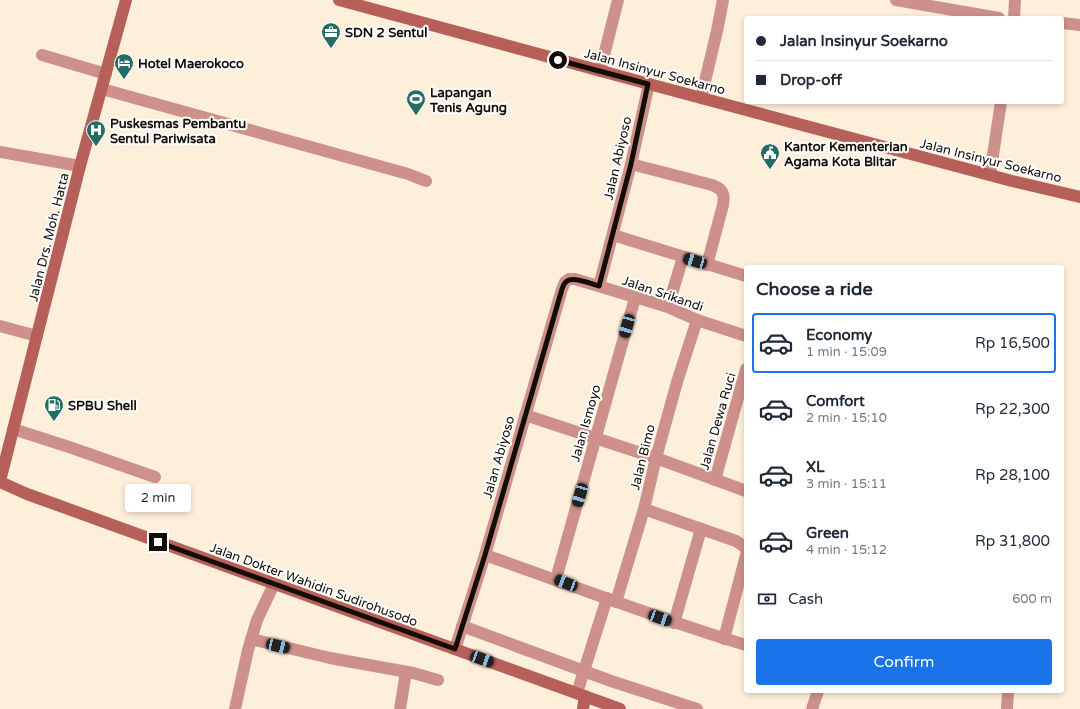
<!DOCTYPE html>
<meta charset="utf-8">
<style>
body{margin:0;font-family:"Varela Round",sans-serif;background:#f6f6f7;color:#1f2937;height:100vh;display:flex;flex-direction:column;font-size:15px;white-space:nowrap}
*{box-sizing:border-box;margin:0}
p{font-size:13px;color:#747a83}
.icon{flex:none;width:22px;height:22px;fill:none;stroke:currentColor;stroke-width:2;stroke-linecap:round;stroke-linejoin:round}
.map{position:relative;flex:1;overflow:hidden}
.details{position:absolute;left:744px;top:265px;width:320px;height:428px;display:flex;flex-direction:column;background:#fff;border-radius:4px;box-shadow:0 2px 6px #0003}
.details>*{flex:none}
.banner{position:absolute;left:744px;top:16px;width:320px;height:88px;border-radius:4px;box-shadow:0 2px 6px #0003;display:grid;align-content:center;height:88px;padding:0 12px;background:#fff}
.end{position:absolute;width:18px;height:18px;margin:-9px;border:5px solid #130d05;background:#fff;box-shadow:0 0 0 2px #fff}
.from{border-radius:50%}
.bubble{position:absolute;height:28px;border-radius:4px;background:#fff;box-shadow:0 2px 6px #0003;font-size:13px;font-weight:600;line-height:28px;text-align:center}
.car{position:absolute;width:12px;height:24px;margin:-12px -6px;border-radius:5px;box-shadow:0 0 3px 1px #0007;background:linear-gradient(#222 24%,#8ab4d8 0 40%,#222 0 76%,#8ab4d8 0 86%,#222 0)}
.banner b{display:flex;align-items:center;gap:14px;height:38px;font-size:15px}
.banner b+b{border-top:1px solid #e0e1e3}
.banner i{width:10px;height:10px;background:#1f2937}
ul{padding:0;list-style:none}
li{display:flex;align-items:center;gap:12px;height:60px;margin:0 8px 6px;padding:0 4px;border:2px solid transparent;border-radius:4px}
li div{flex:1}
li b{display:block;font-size:15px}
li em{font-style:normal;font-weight:600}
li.selected{border-color:#1a73e8}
li>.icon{width:36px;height:36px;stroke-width:1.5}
h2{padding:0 12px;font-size:18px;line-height:48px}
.pay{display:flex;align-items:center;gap:10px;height:44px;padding:0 12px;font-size:15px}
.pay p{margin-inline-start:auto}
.cta{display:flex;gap:8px;margin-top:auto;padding:8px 12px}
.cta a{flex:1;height:46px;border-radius:4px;background:#1a73e8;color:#fff;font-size:16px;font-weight:600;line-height:46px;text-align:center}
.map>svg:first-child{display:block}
</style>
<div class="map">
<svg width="1080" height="709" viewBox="0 0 1080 709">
<rect width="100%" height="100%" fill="#fdefd9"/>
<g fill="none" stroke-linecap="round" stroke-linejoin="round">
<g stroke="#ce908a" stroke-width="12">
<polyline points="896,0 999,18"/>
<polyline points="1014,18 1015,0"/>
<polyline points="1062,23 1080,25"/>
<polyline points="42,55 106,74"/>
<polyline points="600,71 618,0"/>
<polyline points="102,89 408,174 426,181"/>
<polyline points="701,98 717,31 723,0"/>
<polyline points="0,152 80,166"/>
<path d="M631 164 712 185C723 189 725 194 723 205L707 265"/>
<polyline points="990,175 1001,102"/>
<polyline points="613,235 746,276"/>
<polyline points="599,286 631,164 649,84"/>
<polyline points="668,307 683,257"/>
<polyline points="0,326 37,336"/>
<polyline points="525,415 656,458 746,491"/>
<polyline points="13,429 69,447 155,477"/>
<polyline points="715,480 746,369"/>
<polyline points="644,509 736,541 745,547 746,549"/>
<path d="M485 555C572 585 658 619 746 645"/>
<polyline points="556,579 635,298"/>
<polyline points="616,602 644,509 656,458 677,382 697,320"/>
<polyline points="674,623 701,529"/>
<polyline points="462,626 611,681 697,709"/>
<polyline points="251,639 330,658 413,673 438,680"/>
<polyline points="724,639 746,555"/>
<polyline points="455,649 485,555 562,289 565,282 569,279 575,279 668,307 697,320 746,336"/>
<polyline points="577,693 607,598"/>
<polyline points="235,709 248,650 257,620 274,584"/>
<polyline points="400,709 406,672"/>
<polyline points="812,709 818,691"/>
<polyline points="1007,709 1008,691"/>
</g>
<g stroke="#b75f59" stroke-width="12">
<polyline points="339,0 649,84 1012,181 1080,197"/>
<polyline points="0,481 80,166 126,0"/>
<polyline points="0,482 27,494 620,709"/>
<polyline points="583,709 585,696"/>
</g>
</g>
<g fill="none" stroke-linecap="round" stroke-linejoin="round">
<path stroke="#130d05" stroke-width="5" d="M158 542 455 649 485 555 562 289C563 286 564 283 567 281 573 276 592 284 599 286L631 164 648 84 558 60"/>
</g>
<defs>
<symbol id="office-pin" viewBox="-11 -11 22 30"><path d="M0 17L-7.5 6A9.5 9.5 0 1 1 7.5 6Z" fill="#246d65" stroke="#fefefe"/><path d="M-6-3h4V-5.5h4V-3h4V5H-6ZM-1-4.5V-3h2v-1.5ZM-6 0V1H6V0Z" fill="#fff"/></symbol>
<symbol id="hotel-pin" viewBox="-11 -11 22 30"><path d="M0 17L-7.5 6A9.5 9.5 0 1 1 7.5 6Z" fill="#246d65" stroke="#fefefe"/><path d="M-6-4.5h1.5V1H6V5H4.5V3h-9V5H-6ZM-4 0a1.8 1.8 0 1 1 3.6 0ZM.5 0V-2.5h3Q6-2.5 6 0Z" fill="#fff"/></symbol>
<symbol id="stadium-pin" viewBox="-11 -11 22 30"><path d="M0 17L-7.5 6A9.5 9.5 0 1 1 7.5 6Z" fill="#246d65" stroke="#fefefe"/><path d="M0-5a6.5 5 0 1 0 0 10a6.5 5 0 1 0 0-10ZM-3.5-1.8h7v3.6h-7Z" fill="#fff"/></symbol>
<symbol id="hospital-pin" viewBox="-11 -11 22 30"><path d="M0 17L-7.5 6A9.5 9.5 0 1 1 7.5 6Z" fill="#246d65" stroke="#fefefe"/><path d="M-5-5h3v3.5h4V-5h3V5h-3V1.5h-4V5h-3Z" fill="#fff"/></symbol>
<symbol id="civic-pin" viewBox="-11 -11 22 30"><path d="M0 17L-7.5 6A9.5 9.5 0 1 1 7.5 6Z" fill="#246d65" stroke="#fefefe"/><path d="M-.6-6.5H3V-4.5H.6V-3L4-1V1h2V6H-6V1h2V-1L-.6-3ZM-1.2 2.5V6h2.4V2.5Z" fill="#fff"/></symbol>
<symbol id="fuel-pin" viewBox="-11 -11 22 30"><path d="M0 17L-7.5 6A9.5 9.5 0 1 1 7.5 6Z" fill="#246d65" stroke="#fefefe"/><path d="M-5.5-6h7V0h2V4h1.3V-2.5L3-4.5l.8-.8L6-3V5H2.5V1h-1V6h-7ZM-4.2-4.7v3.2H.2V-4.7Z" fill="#fff"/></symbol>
</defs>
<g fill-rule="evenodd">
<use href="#office-pin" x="320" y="21" width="22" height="30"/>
<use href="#hotel-pin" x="113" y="52" width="22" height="30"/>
<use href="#stadium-pin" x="405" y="88" width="22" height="30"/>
<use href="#hospital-pin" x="85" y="119" width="22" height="30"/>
<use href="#civic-pin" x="759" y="142" width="22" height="30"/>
<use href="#fuel-pin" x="43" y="394" width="22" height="30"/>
</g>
<g text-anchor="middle" stroke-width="4" stroke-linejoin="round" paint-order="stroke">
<g font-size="13" font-weight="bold" fill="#130d05" stroke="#fefefe" text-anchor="start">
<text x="345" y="37">SDN 2 Sentul</text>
<text x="138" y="68">Hotel Maerokoco</text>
<text x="430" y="97">Lapangan<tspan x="430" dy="15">Tenis Agung</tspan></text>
<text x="110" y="128">Puskesmas Pembantu<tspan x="110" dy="15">Sentul Pariwisata</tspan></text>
<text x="784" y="151">Kantor Kementerian<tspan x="784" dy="15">Agama Kota Blitar</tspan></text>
<text x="68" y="410">SPBU Shell</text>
</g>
<g font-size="13" fill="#130d05" stroke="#fefefe">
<text transform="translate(655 71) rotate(15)" y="5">Jalan Insinyur Soekarno</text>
<text transform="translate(617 158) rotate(-77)" y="5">Jalan Abiyoso</text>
<text transform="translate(991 160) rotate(14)" y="5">Jalan Insinyur Soekarno</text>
<text transform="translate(48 237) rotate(-76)" y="5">Jalan Drs. Moh. Hatta</text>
<text transform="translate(663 293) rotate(19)" y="5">Jalan Srikandi</text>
<text transform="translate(717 421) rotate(-74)" y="5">Jalan Dewa Ruci</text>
<text transform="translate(585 423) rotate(-74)" y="5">Jalan Ismoyo</text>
<text transform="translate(498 457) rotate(-74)" y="5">Jalan Abiyoso</text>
<text transform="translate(642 457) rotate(-76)" y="5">Jalan Bimo</text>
<text transform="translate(314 584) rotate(20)" y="5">Jalan Dokter Wahidin Sudirohusodo</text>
</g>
</g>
</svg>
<i class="end from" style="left:558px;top:60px"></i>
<i class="end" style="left:158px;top:542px"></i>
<div class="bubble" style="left:125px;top:484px;width:66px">2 min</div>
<i class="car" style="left:695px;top:261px;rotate:286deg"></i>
<i class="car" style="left:627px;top:326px;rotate:196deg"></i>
<i class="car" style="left:580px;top:495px;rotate:196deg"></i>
<i class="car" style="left:566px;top:583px;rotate:291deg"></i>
<i class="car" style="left:660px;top:618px;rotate:110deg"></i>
<i class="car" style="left:278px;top:646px;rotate:103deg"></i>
<i class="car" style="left:482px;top:659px;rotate:110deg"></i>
<div class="banner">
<b><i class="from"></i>Jalan Insinyur Soekarno</b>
<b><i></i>Drop-off</b>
</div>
<section class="details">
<h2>Choose a ride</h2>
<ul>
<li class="selected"><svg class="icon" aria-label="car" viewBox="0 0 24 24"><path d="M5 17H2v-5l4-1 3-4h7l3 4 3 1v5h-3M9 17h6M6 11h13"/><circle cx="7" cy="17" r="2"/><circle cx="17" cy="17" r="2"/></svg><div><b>Economy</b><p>1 min · 15:09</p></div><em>Rp 16,500</em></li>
<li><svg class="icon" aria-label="car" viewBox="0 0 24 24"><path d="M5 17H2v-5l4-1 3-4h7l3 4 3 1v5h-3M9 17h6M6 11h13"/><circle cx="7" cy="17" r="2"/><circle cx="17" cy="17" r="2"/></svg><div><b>Comfort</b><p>2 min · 15:10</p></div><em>Rp 22,300</em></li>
<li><svg class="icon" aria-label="car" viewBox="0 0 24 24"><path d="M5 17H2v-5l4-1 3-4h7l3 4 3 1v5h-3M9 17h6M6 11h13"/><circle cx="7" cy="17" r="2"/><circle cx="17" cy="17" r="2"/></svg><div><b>XL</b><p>3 min · 15:11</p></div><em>Rp 28,100</em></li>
<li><svg class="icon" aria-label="car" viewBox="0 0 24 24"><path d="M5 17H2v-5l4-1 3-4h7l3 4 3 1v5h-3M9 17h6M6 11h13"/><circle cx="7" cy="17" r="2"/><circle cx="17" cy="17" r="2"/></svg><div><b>Green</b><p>4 min · 15:12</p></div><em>Rp 31,800</em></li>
</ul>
<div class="pay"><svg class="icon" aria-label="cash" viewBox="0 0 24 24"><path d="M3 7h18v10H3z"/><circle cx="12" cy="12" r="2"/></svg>Cash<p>600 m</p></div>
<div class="cta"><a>Confirm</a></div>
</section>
</div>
